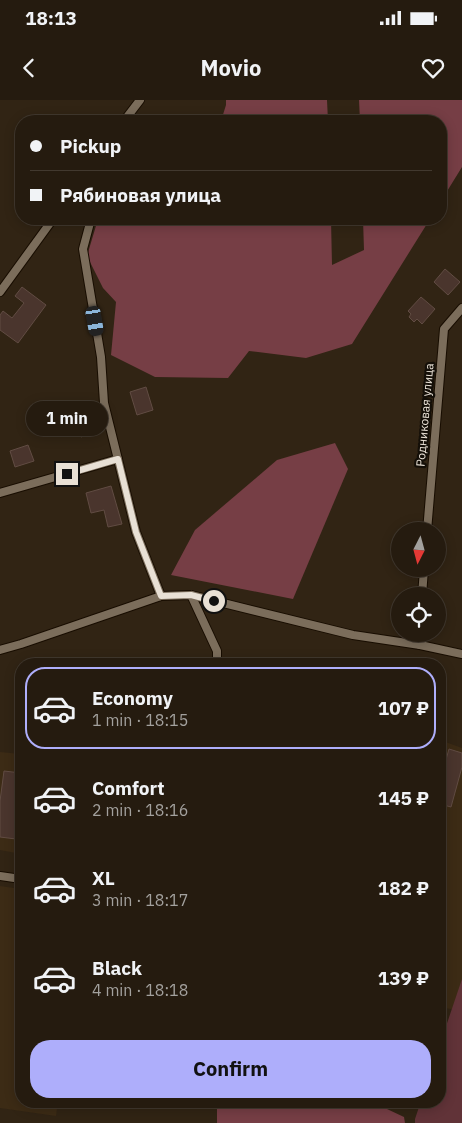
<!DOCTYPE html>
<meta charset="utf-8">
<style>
body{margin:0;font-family:"IBM Plex Sans",sans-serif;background:#2d2418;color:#f1f3f6;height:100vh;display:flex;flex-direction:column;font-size:19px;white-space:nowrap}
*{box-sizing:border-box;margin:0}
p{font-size:16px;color:#a3a19e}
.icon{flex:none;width:28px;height:28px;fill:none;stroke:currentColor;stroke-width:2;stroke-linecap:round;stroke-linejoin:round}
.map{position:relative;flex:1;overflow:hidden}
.sheet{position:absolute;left:15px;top:558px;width:431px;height:450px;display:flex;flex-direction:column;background:#251b0f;border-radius:20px;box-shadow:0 2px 12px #0003,0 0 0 1px #42392f}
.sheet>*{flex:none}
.guide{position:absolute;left:15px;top:15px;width:432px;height:110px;border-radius:20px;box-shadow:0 2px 12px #0003,0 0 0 1px #42392f;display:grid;align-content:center;height:110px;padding:0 15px;background:#251b0f}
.needle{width:32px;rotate:186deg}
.fabs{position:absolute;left:391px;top:422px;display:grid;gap:10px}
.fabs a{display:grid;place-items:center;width:55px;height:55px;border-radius:50%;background:#251b0f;box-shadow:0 2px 12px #0003,0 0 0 1px #42392f;font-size:25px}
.end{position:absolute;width:22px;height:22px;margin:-11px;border:6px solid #e8e0d5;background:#111;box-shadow:0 0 0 2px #111}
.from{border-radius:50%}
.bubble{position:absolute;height:35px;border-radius:18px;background:#251b0f;box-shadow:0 2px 12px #0003,0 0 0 1px #42392f;font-size:16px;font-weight:700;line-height:35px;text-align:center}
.car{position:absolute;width:15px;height:30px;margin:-15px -8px;border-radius:6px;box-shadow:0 0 4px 1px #0007;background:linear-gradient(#222 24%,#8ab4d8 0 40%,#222 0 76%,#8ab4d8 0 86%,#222 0)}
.guide b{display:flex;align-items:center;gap:18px;height:48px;font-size:19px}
.guide b+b{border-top:1px solid #42392f}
.guide i{width:12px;height:12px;background:#f1f3f6}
ul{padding:9px 0 0;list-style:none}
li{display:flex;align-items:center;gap:15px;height:82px;margin:0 10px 8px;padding:0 5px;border:2px solid transparent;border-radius:20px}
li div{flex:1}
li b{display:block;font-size:19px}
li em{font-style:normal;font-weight:700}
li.current{border-color:#aeaefb}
li>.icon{width:45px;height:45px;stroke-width:1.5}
.action{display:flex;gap:10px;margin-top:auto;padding:10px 15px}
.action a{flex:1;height:58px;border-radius:20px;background:#aeaefb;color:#111;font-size:20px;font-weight:700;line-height:58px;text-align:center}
.status{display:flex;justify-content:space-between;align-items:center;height:35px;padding:0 25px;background:#251b0f;direction:ltr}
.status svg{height:14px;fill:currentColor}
header{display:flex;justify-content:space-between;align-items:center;height:65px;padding:0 15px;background:#251b0f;font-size:22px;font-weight:700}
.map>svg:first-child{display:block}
</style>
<div class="status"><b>18:13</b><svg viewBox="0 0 49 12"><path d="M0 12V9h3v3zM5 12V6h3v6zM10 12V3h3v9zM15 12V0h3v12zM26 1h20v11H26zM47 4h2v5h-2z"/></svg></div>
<header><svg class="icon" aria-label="back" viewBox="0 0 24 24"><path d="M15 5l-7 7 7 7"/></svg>Movio<svg class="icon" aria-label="heart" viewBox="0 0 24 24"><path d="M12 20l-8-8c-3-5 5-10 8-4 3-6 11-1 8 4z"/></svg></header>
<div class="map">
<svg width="462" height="1023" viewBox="0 0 462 1023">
<rect width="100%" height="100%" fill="#312414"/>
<g fill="#3c2b15">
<polygon points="440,640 462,648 462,906 461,911 440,907"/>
<polygon points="0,652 21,654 21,754 0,750"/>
<polygon points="0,786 21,789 21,1001 58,1001 56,1016 0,1008"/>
</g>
<polygon fill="#613338" points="462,879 462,1023 415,1023 415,1019 421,1001 440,1001 440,944"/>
<g fill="#763e45">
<polygon points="226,0 327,0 328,21 221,21 226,5"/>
<polygon points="359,0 462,0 462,67 441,101 441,21 360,21"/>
<polygon points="98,119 331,119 332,165 364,150 363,119 430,119 352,244 306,258 249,251 228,278 155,277 111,255 116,202 103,188 87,156"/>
<polygon points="335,343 348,369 293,499 171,475 195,430 277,360"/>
<polygon points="217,1001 370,1001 404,1017 405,1023 217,1023"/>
</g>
<g fill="#4a352d" stroke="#614c43">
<polygon points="445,169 460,182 448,195 434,182"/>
<polygon points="22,187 46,205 18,243 0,230 0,215 3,211 12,218 24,203 15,196"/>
<polygon points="421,197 435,209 422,224 417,219 414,222 409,217 411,214 408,211"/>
<polygon points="146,287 153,310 137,315 130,292"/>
<polygon points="89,314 95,331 81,337 74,319"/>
<polygon points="28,345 34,361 15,367 10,351"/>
<polygon points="111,386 122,424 108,427 104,410 91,413 86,393"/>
<polygon points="449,649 462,653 462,667 451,707 440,704 440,681"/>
<polygon points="4,671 21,673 19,695 21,695 21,715 19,714 16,739 0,737 0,701"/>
</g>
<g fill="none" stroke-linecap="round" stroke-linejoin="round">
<defs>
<g id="street">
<polyline points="124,21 140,0"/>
<polyline points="91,119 83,149 101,257 104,303 136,432 161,496"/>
<polyline points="0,192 53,119"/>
<polyline points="0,393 118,359"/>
<polyline points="427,431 444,229 462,208"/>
<polyline points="191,495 217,551 217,564"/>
<polyline points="422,496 424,469"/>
<polyline points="420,545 420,534"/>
<polyline points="0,550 21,544 161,496 191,495 353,535 420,545 462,554"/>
<polyline points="0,776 21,779"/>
</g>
</defs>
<use href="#street" stroke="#180d01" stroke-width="10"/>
<use href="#street" stroke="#7b6d5b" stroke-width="8"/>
</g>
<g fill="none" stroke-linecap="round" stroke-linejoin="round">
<polyline stroke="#e8e0d5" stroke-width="6" points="67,374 118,359 136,432 161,496 191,495 214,501"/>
</g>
<g text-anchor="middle" stroke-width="4.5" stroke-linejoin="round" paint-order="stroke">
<g font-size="12" fill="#e8e0d5" stroke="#140f08">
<text transform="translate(425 315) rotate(-85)" y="4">Родниковая улица</text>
</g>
</g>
</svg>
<div class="fabs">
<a><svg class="needle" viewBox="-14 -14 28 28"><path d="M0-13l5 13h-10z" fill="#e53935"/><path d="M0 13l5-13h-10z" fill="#a3a19e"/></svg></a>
<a><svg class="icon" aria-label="locate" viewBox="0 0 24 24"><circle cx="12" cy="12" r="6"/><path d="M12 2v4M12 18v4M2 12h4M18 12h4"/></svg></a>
</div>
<i class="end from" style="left:214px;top:501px"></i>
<i class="end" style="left:67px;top:374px"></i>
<div class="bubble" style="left:26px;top:301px;width:82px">1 min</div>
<i class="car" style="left:95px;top:221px;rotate:170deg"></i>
<div class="guide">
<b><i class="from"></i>Pickup</b>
<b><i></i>Рябиновая улица</b>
</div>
<section class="sheet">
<ul>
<li class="current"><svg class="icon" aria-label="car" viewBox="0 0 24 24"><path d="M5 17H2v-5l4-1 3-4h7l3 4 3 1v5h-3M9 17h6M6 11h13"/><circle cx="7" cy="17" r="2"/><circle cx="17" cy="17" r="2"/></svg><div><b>Economy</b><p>1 min · 18:15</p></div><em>107 ₽</em></li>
<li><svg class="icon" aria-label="car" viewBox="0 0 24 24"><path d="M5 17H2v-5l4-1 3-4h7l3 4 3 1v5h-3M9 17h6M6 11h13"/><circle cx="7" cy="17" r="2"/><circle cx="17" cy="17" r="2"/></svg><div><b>Comfort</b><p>2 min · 18:16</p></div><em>145 ₽</em></li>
<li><svg class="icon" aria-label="car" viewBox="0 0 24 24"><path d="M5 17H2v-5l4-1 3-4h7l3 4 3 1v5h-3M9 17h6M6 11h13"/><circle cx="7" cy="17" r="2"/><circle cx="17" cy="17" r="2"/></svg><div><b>XL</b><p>3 min · 18:17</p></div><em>182 ₽</em></li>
<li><svg class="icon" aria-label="car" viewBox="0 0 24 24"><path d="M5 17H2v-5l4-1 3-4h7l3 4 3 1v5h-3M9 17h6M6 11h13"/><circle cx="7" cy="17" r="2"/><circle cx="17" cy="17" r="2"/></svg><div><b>Black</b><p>4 min · 18:18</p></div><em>139 ₽</em></li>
</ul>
<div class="action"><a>Confirm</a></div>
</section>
</div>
